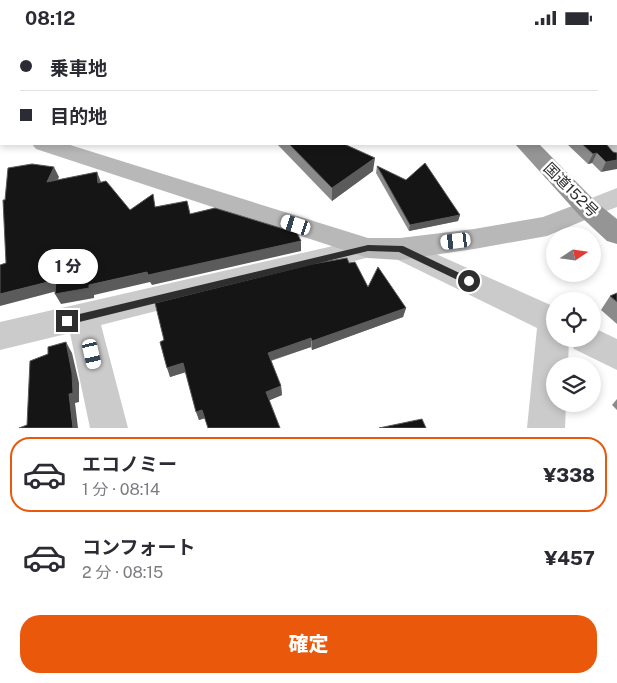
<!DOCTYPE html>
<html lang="ja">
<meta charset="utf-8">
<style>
body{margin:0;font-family:"Public Sans","Noto Sans JP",sans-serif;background:#f7f7f7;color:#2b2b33;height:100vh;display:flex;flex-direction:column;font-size:19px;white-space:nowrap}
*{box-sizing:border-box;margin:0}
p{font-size:16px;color:#7c7c81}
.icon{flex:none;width:28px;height:28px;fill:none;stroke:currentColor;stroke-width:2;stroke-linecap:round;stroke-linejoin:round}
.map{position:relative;height:393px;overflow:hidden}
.sheet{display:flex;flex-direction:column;background:#fff;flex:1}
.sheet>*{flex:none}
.hud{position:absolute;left:0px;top:0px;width:618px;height:110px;box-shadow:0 2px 8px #0003;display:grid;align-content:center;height:110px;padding:0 20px;background:#fff}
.needle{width:32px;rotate:77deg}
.fabs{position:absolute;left:546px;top:192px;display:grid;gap:10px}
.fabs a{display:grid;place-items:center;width:55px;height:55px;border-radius:50%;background:#fff;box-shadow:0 2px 8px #0003;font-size:25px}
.end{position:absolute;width:22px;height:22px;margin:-11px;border:6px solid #2e2e2e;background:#fff;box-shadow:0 0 0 2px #fff}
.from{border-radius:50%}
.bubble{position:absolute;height:35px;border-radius:18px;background:#fff;box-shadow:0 2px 8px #0003;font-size:16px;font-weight:800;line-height:35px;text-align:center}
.car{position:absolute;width:15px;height:30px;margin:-15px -8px;border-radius:6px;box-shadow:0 0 4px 1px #0007;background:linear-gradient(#fff 24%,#345 0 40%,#fff 0 76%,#345 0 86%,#fff 0)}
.hud b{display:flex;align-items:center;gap:18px;height:48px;font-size:19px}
.hud b+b{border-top:1px solid #e1e1e2}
.hud i{width:12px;height:12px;background:#2b2b33}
ul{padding:9px 0 0;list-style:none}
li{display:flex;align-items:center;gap:15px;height:75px;margin:0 10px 8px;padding:0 10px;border:2px solid transparent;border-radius:20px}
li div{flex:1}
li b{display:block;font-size:19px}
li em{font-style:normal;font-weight:800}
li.on{border-color:#ea580c}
li>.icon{width:45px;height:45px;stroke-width:1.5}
.cta{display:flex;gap:10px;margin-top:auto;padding:10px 20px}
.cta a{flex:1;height:58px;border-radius:20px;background:#ea580c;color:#fff;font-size:20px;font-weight:800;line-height:58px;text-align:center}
.status{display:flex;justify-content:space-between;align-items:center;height:35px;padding:0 25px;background:#fff;direction:ltr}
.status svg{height:14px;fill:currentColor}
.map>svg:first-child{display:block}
</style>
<div class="status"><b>08:12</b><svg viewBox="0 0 49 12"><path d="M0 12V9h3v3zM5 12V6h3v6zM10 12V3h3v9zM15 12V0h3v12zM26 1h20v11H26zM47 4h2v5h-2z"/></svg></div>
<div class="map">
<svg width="617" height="393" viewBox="0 0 617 393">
<rect width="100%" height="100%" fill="#fff"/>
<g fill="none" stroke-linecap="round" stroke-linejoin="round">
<polygon fill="#c8eaec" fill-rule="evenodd" points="558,0 564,0 565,1 559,1"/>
<g fill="#cbcbcb" fill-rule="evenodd">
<polygon points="616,104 617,105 617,128 609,126 596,109 616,109"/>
<polygon points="617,153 617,172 588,183 579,180 575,174 579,168"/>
<polygon points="368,203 378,206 382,213 378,220 101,290 128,393 90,393 70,298 0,315 0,287"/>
<polygon points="400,203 555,272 555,304 569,304 568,331 555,331 555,369 566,369 565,393 527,393 537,293 390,221 386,214 390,207"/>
<polygon points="592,292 617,304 617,335 574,314 570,304 592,304"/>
</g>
<g fill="#b8b8b8" fill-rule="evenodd">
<rect x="0" y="88" width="1" height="14"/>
<polygon points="32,109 67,109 368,203 400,203 474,194 543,182 588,165 597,168 601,174 597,180 547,201 474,214 400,225 368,223 36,114"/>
</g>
<g fill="#959595" fill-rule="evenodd">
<polygon points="425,0 443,0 444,1 426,1"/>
<polygon points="515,109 539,109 597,168 617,184 617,209 607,206 579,180"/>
</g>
</g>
<g fill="#8a8a8a">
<polygon points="462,0 544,0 545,1 463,1"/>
<polygon points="588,0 617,0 617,21 616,21 616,1 589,1"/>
<polygon points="277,109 347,109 346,110 373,136 332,166"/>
<polygon points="567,109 606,109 613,117 601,137 592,128 588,129"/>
<polygon points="377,131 460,180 458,186 409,196 376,138"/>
<polygon points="349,228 368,252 406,273 403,282 312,315 311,312 271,326 281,351 282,360 269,365 199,385 186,337 170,342 164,305"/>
<polygon points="617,258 617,289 601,275 610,261"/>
<polygon points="617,364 617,375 612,370"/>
</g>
<g fill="#5b5b5b">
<polygon points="329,0 346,0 344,1 327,1"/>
<rect x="0" y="64" width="1" height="8"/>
<polygon points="597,118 592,128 588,129 593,119"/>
<polygon points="375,123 373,136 332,166 332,153"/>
<polygon points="617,125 617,134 601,137 606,127"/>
<polygon points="54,132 59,142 52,157 47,147"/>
<polygon points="97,137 101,147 102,158 98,148"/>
<polygon points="460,180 458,186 409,196 410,190"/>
<polygon points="301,206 301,216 152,250 150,247 94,260 94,263 61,269 55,259 89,250 147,237"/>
<polygon points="56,245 61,255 0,271 0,259"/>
<polygon points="406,273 403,282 312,315 312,306"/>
<polygon points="311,303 311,312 269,326 268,318"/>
<polygon points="66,307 72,318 79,348 79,367 75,368 78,393 73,393 69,359"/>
<polygon points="183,328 186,337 170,342 167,333"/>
<polygon points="281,351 282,360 268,366 266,357"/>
<polygon points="202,375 205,383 199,385 196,377"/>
</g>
<g fill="#151515" stroke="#5b5b5b">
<polygon points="0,0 8,0 8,1 1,1 1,64 0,64"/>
<polygon points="243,0 268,0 270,1 237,1"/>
<polygon points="285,0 329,0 327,1 282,1"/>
<polygon points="474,0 544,0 545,1 475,1"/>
<polygon points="600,0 617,0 617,12 616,12 616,1 601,1"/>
<rect x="616" y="41" width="1" height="56"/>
<polygon points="289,109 344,109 375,123 332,153"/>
<polygon points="582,109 606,109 613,117 617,118 617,125 606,127 597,118 593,119"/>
<polygon points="425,128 460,180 410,190 377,131 406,145"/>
<polygon points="32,129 54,132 47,147 97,137 98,148 106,146 130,175 153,159 155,172 187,166 190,179 215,173 297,198 301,206 148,240 147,237 89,250 89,253 55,259 56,245 0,259 0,230 6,228 3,165 5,165 8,133"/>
<polygon points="347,223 349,228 355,227 368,252 378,232 406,273 312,306 311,303 268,318 281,351 266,357 280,393 208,393 202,375 196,377 183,328 167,333 160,307 164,305 155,268 312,229"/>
<polygon points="617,258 617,267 610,261"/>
<polygon points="66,307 72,338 73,358 69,359 73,393 19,393 27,390 30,326 48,319 48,312"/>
<polygon points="422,384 426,393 379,393"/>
</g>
<polygon fill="#2e2e2e" points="368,210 403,211 472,244 473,246 469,250 466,249 399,217 368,216 67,290 62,286 67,282"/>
<g text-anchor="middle" stroke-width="5" stroke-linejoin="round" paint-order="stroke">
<g font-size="15" fill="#2e2e2e" stroke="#fff">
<text transform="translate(571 155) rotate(45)" y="5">国道152号</text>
</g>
</g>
</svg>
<div class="fabs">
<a><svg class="needle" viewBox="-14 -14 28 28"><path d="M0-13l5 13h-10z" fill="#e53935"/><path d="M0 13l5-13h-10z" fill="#7c7c81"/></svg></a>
<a><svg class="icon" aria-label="locate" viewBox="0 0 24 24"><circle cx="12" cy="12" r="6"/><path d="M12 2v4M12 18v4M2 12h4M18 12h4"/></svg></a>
<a><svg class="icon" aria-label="layers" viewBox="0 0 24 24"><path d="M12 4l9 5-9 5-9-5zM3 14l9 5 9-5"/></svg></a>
</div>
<i class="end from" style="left:469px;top:246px"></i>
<i class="end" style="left:67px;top:286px"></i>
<div class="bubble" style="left:38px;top:214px;width:60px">1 分</div>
<i class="car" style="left:296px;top:190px;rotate:288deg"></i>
<i class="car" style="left:456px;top:206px;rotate:263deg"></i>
<i class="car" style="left:92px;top:319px;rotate:167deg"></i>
<div class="hud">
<b><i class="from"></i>乗車地</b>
<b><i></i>目的地</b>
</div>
</div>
<section class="sheet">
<ul>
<li class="on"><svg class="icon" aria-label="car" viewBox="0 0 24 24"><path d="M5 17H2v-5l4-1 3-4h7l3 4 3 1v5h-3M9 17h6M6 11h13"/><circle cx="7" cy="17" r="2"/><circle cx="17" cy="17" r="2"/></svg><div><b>エコノミー</b><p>1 分 · 08:14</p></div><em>¥338</em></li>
<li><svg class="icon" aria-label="car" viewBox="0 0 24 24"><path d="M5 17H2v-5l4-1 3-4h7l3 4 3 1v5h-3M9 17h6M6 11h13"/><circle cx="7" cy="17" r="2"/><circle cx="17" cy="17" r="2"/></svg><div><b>コンフォート</b><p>2 分 · 08:15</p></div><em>¥457</em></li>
</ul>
<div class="cta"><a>確定</a></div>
</section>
